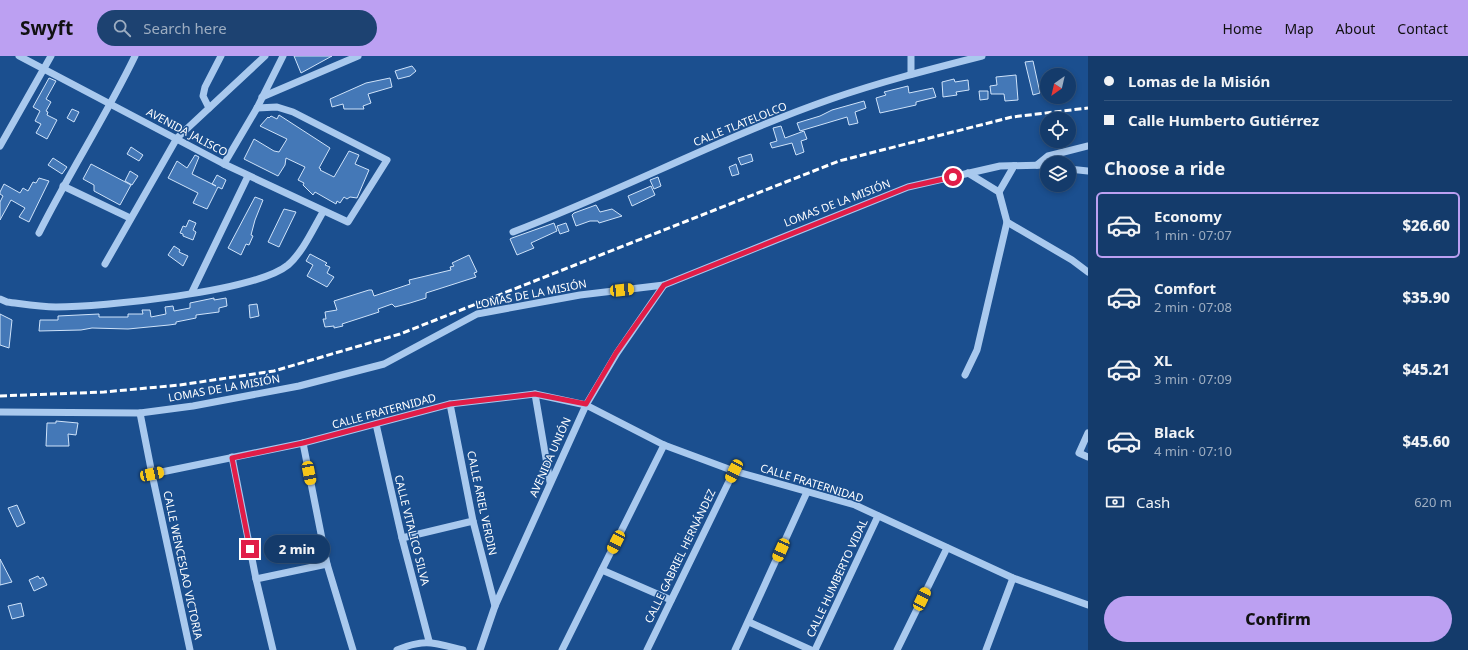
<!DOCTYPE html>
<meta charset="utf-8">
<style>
body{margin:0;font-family:"Noto Sans",sans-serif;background:#1d4271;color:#f1f3f6;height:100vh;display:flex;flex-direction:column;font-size:15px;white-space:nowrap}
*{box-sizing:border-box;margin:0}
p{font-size:13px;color:#9dadc1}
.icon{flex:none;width:22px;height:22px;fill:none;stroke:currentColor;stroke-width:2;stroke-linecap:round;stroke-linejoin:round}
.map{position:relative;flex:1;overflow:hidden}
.details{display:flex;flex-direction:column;background:#143b6b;width:380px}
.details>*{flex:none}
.guide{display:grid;align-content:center;height:88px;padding:0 16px;background:#143b6b}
.needle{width:26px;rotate:214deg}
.controls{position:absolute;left:1040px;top:12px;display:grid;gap:8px}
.controls a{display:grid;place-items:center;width:36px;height:36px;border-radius:50%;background:#143b6b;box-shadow:0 2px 6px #0003,0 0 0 1px #33557e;font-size:20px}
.end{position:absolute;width:18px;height:18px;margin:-9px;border:5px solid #e11d48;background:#fff;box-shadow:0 0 0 2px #fff}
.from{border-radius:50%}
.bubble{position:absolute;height:28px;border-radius:14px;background:#143b6b;box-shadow:0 2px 6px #0003,0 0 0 1px #33557e;font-size:13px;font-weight:800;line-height:28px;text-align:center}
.car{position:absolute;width:12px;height:24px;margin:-12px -6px;border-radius:5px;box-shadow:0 0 3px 1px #0007;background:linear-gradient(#f5c518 24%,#345 0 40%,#f5c518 0 76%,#345 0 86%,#f5c518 0)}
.guide b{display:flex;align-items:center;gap:14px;height:38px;font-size:15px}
.guide b+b{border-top:1px solid #33557e}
.guide i{width:10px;height:10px;background:#f1f3f6}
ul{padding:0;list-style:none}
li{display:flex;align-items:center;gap:12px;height:66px;margin:0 8px 6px;padding:0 8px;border:2px solid transparent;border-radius:6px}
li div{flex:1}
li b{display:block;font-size:15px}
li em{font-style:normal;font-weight:800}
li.on{border-color:#bca0f2}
li>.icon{width:36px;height:36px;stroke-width:1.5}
h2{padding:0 16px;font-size:18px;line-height:48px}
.pay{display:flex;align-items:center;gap:10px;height:44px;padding:0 16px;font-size:15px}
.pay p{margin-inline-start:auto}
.button{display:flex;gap:8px;margin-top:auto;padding:8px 16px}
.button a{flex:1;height:46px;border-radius:24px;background:#bca0f2;color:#111;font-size:16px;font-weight:800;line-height:46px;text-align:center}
header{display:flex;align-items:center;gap:24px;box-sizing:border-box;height:56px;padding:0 20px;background:#bca0f2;color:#111}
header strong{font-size:19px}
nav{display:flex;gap:22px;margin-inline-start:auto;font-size:14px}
.search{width:280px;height:36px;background:#1d4271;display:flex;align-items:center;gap:10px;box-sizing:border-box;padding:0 14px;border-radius:22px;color:#9dadc1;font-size:15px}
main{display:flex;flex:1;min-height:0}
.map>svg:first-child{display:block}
</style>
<header>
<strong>Swyft</strong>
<div class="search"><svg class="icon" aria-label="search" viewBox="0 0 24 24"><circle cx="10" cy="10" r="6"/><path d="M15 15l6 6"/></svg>Search here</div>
<nav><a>Home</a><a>Map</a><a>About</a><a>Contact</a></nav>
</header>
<main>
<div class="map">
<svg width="1088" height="594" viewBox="0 0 1088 594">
<rect width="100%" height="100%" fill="#1b4f8f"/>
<g fill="#4478b7" stroke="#cfe3fa">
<polygon points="294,0 332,0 301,17"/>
<polygon points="1033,5 1040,37 1033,39 1025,6"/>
<polygon points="412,10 416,15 410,20 398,23 395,15"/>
<polygon points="1016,19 1018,44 1005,45 1004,38 991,38 990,30 997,29 996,21"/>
<polygon points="49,22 56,25 46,43 51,46 46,55 48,56 47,59 57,64 47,83 36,77 41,68 35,65 40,55 33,51"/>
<polygon points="390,22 392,31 368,38 371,47 363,50 364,53 344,53 343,48 332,51 330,43 366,27"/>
<polygon points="954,23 955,26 968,24 969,34 956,36 957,39 943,41 942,26"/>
<polygon points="908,30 909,37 933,32 936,41 916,46 916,49 880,57 876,42 886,39 884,36"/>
<polygon points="979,35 988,35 988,43 980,44"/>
<polygon points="864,45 866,52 855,56 858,67 849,69 847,61 800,75 797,67 820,60 832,54"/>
<polygon points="72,53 79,56 74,66 67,62"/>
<polygon points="279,59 330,92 319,112 321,113 320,114 334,121 349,95 359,99 355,108 369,114 357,142 350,141 347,143 344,141 340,147 337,145 336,148 315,136 313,139 303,129 304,127 298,124 305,111 286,102 285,109 278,120 244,103 254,83 274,95 279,96 287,83 260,70 268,61 269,62 271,60 277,63"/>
<polygon points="781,70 785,82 804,75 807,83 801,85 804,96 796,99 792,87 772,92 770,87 777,85 773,72"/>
<polygon points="131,91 143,99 139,105 127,98"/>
<polygon points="751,98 753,105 741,109 738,102"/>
<polygon points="195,99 199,101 192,118 216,130 212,128 217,119 226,124 222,133 218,131 207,153 193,147 198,137 168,122 177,105 187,112"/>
<polygon points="53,102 67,111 62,118 48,109"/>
<polygon points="91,108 131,129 120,149 94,135 94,129 83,123"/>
<polygon points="736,108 739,118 732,120 729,111"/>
<polygon points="130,115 138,120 132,129 125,125"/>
<polygon points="658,121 661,130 654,133 650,124"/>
<polygon points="39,122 49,125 29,166 19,161 25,152 11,144 0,164 0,146 3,140 0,138 0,136 4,128 20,137 23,132 28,135 33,126 36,127"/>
<polygon points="651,130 655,139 632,150 628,140"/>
<polygon points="255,141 263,144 255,164 251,179 253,180 249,189 246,188 241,199 228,192"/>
<polygon points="596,149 600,156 612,153 622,160 599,167 598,165 590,165 576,170 572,159 574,157"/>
<polygon points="284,153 296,156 279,191 268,186"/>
<polygon points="189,164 196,167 193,174 196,176 193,184 183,180 183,178 180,177 183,170 186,171"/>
<polygon points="554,167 557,175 531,187 534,192 517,199 510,183 512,182"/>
<polygon points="566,167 569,175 560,178 557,170"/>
<polygon points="174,190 180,194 179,196 188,200 183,210 168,199"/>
<polygon points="310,198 327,207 325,209 330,211 327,217 334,221 327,231 307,220 313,209 306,205"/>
<polygon points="469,199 477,216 474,217 476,221 426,237 426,242 410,247 395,251 392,248 378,253 379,256 342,268 343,270 334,272 334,270 325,271 323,263 326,263 325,256 337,254 334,245 369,234 372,234 374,240 410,228 409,224 451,214 450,211 454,210 452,207"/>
<polygon points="214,242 214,244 226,242 227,250 219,252 219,256 196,259 196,262 176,266 176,268 169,269 128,273 92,272 81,274 39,275 40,264 58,264 58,260 99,258 99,261 128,261 128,258 143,258 142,254 150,254 151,261 166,258 165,251 173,250 174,255 190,252 190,247"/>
<polygon points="257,248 259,260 250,262 249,249"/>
<polygon points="0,258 12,264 9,292 0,289"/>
<polygon points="56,365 78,367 76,379 68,378 69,390 46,390 47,367 56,367"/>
<polygon points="17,449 25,467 17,471 8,452"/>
<polygon points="0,503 12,526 0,529"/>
<polygon points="38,520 40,523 43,521 47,529 34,535 29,524"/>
<polygon points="21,547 24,560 12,563 8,550"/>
</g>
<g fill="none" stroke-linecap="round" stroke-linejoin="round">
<g stroke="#a9c9ee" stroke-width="7">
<polyline points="19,0 224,108 348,166 387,104 293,56 277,51 257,52"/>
<polyline points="911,0 911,18"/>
<polyline points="262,41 358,0"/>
<polyline points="209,52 203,40 205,31 221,0"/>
<polyline points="0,90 51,0"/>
<polyline points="224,108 257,52 283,0"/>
<polyline points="1037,109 1048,100 1088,90"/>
<polyline points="1069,113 1088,115"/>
<polyline points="63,130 130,162"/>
<polyline points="999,136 1014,110"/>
<polyline points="1007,166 1072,204 1088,216"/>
<path d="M513 176C621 135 722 81 831 43 880 26 931 13 982 0"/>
<path d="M39 177C69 117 106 60 135 0"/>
<polyline points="105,208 177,82 265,0"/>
<polyline points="192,236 248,120"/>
<path d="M0 243 7 246C23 248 39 251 56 251 101 251 255 236 288 209 303 196 313 173 323 156"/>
<polyline points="965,319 977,294 1007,166 999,136 968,117"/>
<polyline points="535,338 550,426"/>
<polyline points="450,348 473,465 495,550"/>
<polyline points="0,356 140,357 193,350 299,330 384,308 477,258 580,239 664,229 908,131 1000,110 1047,109"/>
<polyline points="140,357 152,418 190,594"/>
<polyline points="376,368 402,482 429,585"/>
<polyline points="1088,377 1079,397 1088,401"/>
<polyline points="303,387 327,508 353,594"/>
<polyline points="232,401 256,523 273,594"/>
<polyline points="152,418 303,387 450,348 535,338 586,349 664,389 734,415 855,449 1013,522 1088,549"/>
<polyline points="402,482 473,465"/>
<polyline points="602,514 671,544"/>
<polyline points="256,523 327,508"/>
<polyline points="749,566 811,594"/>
<path d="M397 594C425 582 435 587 463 594"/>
<polyline points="480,594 495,550 586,349 617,297 664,229"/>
<polyline points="562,594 664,389"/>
<polyline points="647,594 734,415"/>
<polyline points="735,594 807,436"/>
<polyline points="815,594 878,460"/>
<polyline points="897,594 947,492"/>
<polyline points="986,594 1013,522"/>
</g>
<polyline stroke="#fff" stroke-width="3" stroke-dasharray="7 3" stroke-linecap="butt" points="0,340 104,336 180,329 274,315 400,278 839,105 1012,61 1088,52"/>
</g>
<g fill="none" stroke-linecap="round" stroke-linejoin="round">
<polyline stroke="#e11d48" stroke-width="5" points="250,493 232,402 303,387 450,348 535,338 586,348 616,297 664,229 908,131 953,121"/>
</g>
<g text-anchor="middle" stroke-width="3" stroke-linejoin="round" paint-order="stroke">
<g font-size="11" fill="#fff" stroke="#1b4f8f">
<text transform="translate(740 68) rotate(-22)" y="4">CALLE TLATELOLCO</text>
<text transform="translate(187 76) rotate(28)" y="4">AVENIDA JALISCO</text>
<text transform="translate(837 147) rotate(-21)" y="4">LOMAS DE LA MISIÓN</text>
<text transform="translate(531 238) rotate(-11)" y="4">LOMAS DE LA MISIÓN</text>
<text transform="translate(224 332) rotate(-10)" y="4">LOMAS DE LA MISIÓN</text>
<text transform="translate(384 355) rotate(-15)" y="4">CALLE FRATERNIDAD</text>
<text transform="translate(550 401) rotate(-66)" y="4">AVENIDA UNIÓN</text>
<text transform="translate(812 427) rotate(17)" y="4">CALLE FRATERNIDAD</text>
<text transform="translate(482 447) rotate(78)" y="4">CALLE ARIEL VERDIN</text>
<text transform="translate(412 474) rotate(76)" y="4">CALLE VITALICO SILVA</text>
<text transform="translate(680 500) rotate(-64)" y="4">CALLE GABRIEL HERNÁNDEZ</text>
<text transform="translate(183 509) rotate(78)" y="4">CALLE WENCESLAO VICTORIA</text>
<text transform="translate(837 522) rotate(-65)" y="4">CALLE HUMBERTO VIDAL</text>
</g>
</g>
</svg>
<div class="controls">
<a><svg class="needle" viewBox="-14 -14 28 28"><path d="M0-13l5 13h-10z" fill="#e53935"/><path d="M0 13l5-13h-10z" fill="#9dadc1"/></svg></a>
<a><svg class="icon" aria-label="locate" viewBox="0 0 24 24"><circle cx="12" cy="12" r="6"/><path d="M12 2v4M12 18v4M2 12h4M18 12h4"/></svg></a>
<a><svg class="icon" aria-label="layers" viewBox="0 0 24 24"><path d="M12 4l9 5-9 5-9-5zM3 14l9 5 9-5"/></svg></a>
</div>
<i class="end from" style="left:953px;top:121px"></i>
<i class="end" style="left:250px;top:493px"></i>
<div class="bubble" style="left:264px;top:479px;width:66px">2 min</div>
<i class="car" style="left:622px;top:234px;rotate:84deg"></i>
<i class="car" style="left:734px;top:415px;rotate:206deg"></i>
<i class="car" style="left:309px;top:417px;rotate:169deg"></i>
<i class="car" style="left:152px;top:418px;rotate:78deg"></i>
<i class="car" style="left:616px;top:486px;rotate:207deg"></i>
<i class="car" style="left:781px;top:494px;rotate:204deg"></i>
<i class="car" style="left:922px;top:543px;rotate:26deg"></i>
</div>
<section class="details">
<div class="guide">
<b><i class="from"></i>Lomas de la Misión</b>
<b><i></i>Calle Humberto Gutiérrez</b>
</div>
<h2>Choose a ride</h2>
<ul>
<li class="on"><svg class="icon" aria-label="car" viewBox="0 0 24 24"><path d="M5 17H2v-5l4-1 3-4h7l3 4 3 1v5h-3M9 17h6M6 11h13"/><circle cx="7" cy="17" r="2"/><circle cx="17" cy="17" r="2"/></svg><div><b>Economy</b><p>1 min · 07:07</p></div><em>$26.60</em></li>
<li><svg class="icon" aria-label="car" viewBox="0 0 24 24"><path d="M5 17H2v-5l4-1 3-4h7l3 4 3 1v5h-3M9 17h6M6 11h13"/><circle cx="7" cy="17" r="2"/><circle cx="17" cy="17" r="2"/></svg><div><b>Comfort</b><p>2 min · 07:08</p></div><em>$35.90</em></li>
<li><svg class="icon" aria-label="car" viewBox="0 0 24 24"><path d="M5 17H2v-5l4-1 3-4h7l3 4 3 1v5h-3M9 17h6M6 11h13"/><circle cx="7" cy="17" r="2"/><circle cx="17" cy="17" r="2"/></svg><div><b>XL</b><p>3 min · 07:09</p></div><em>$45.21</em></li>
<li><svg class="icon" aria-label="car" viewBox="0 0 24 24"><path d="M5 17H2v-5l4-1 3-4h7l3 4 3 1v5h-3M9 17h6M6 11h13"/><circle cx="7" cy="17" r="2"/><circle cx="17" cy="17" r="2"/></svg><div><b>Black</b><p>4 min · 07:10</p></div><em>$45.60</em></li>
</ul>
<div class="pay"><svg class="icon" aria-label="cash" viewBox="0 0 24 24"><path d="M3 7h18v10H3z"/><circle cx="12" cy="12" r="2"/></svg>Cash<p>620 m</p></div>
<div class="button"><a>Confirm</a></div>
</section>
</main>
